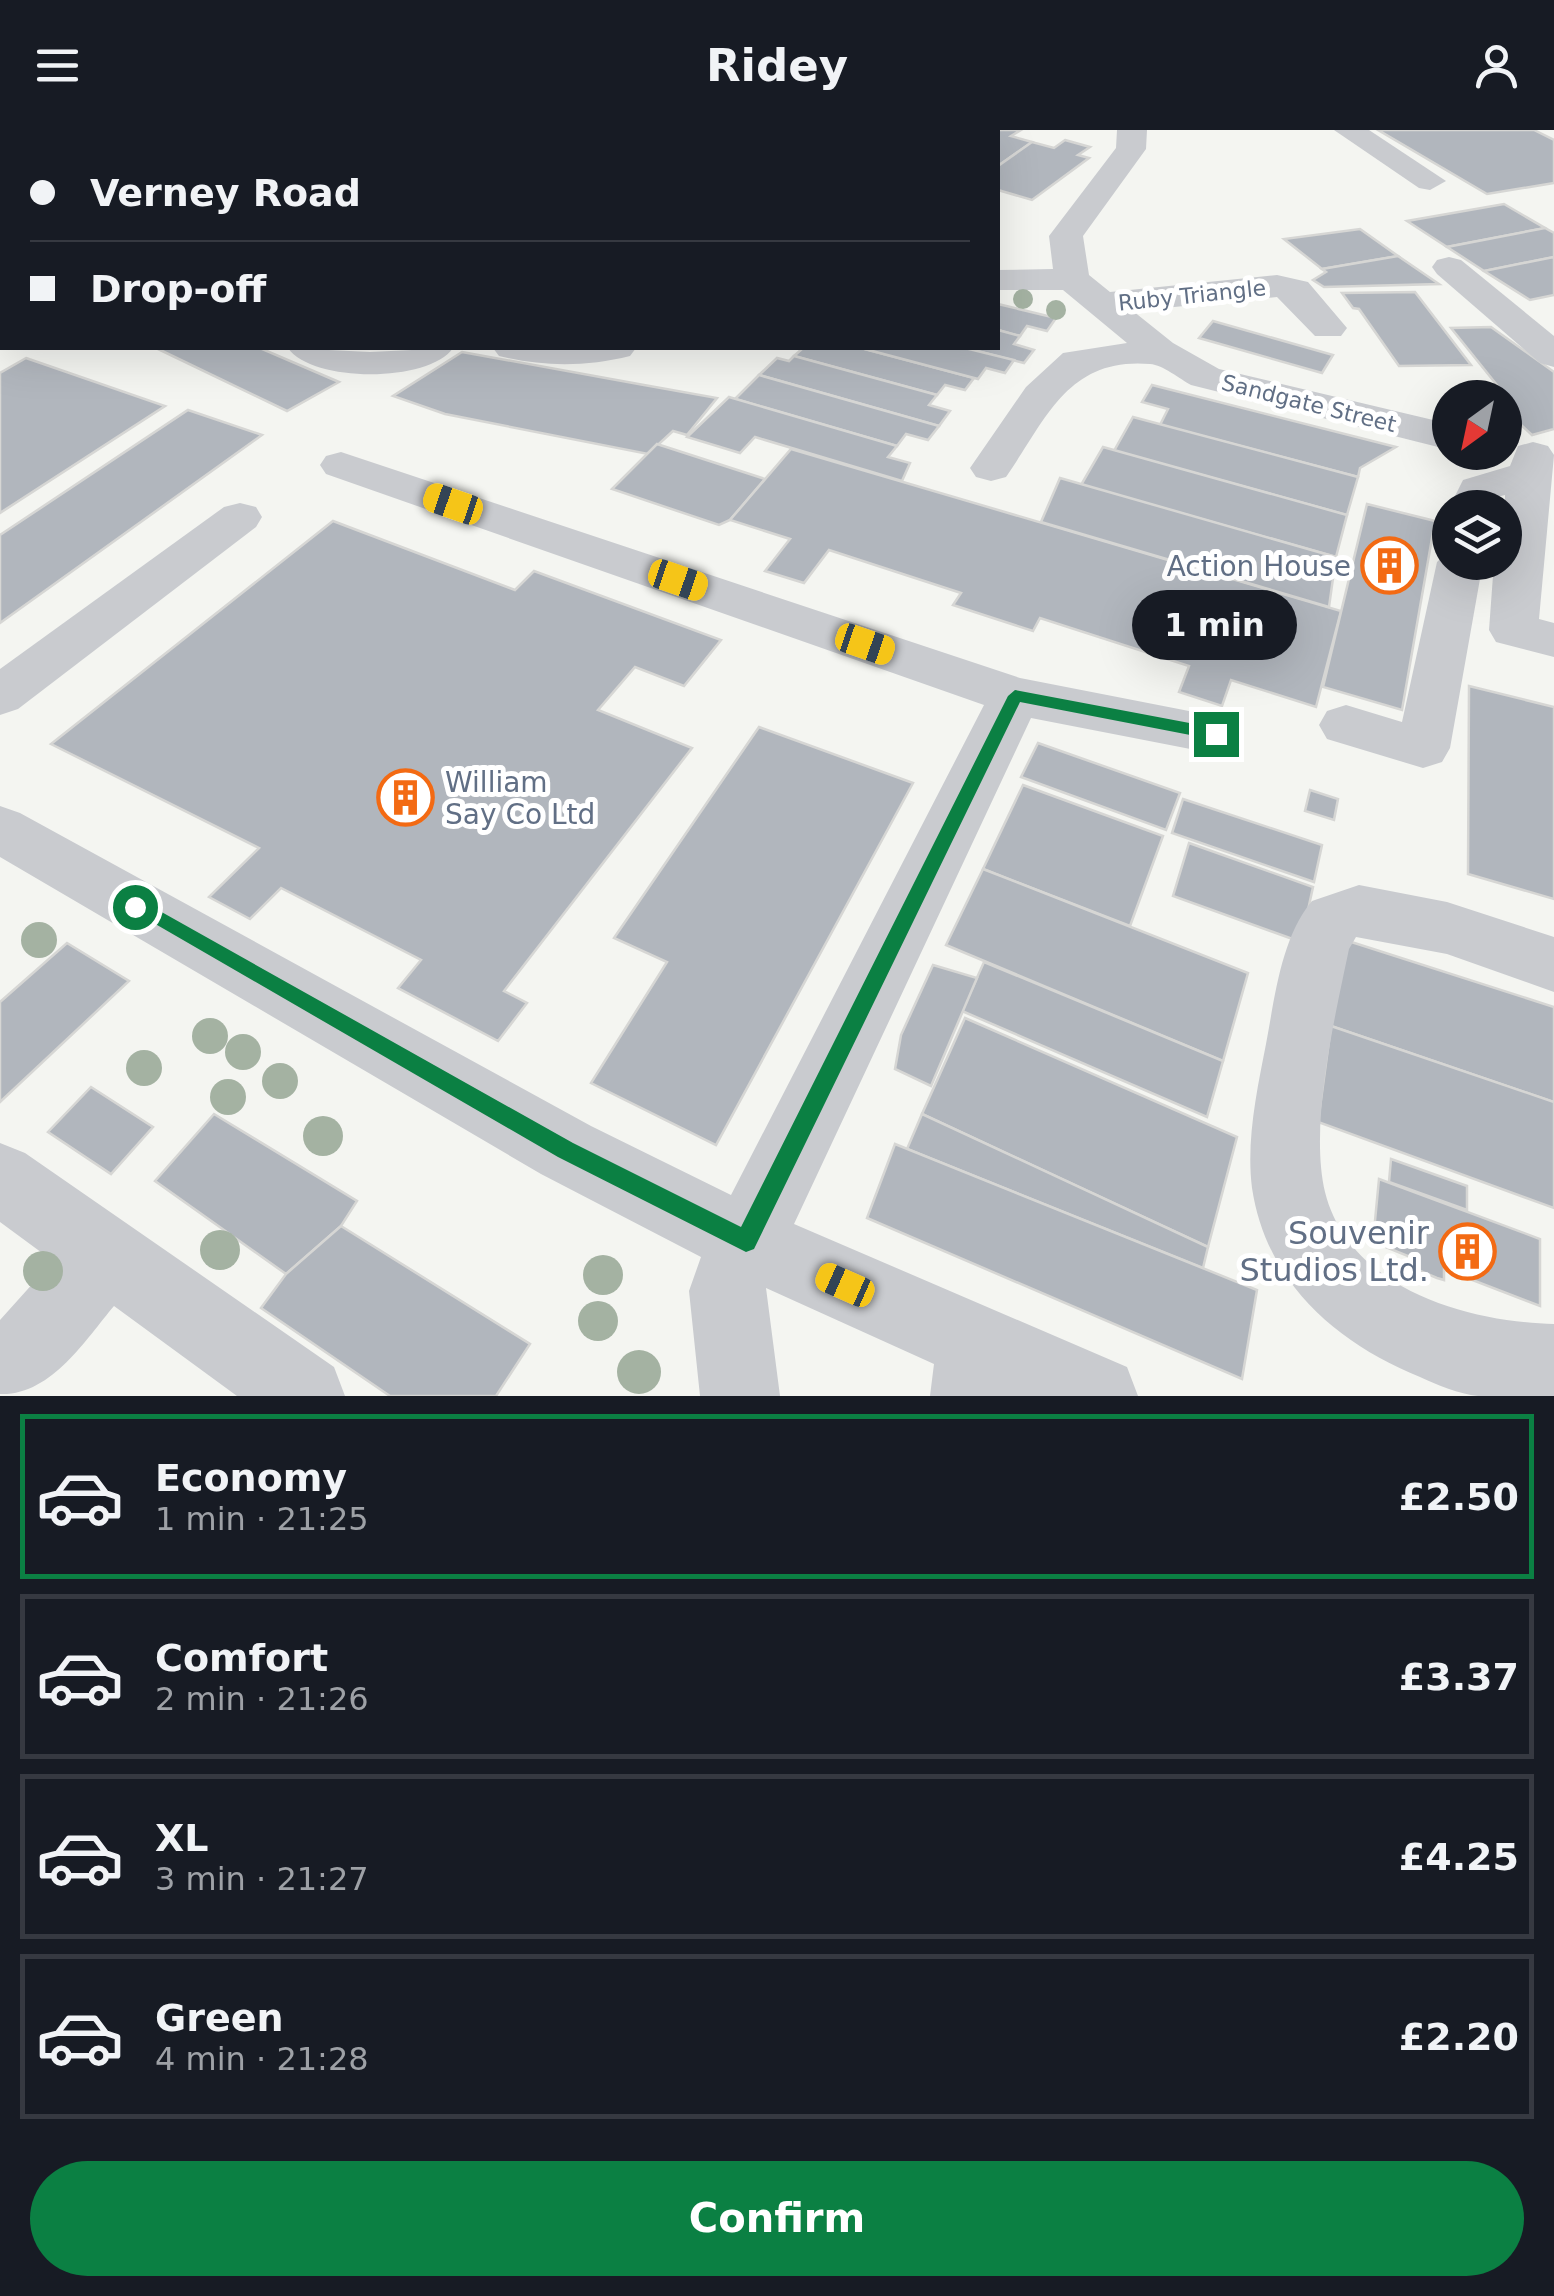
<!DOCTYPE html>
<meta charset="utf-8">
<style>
body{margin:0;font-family:"DejaVu Sans",sans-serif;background:#20242c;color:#f1f3f6;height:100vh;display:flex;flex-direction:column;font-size:38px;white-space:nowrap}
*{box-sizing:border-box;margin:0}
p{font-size:32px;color:#9ea1a6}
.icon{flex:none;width:55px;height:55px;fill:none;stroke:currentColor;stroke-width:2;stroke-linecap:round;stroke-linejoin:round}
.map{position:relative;height:1266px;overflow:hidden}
.side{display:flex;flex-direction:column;background:#171b24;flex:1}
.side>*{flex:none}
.guide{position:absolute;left:0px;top:0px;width:1000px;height:220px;box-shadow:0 10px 40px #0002;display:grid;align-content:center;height:220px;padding:0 30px;background:#171b24}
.needle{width:65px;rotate:213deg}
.fabs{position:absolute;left:1432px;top:250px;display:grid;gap:20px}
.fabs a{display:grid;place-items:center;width:90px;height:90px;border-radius:50%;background:#171b24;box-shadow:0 10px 40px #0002;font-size:50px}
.end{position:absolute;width:45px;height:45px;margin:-22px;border:12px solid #0b8043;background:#fff;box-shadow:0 0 0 5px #fff}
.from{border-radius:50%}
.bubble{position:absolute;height:70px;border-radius:35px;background:#171b24;box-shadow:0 10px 40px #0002;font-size:32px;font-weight:700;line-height:70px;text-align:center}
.car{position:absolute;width:30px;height:60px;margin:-30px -15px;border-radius:12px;box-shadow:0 0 8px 2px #0007;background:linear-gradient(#f5c518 24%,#345 0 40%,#f5c518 0 76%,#345 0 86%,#f5c518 0)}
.guide b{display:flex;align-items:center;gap:35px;height:95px;font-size:38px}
.guide b+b{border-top:2px solid #363941}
.guide i{width:25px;height:25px;background:#f1f3f6}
ul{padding:18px 0 0;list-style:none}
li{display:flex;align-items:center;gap:30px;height:165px;margin:0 20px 15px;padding:0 10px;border:5px solid #363941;border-radius:0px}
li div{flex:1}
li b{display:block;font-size:38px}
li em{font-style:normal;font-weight:700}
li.on{border-color:#0b8043}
li>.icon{width:90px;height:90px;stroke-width:1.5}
.action{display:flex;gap:20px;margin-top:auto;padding:20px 30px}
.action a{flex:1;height:115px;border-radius:60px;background:#0b8043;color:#fff;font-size:40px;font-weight:700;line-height:115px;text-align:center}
header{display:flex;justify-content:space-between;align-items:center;height:130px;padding:0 30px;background:#171b24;font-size:45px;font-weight:700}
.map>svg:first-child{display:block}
</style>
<header><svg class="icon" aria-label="menu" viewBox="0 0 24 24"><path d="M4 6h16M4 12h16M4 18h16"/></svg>Ridey<svg class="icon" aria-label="person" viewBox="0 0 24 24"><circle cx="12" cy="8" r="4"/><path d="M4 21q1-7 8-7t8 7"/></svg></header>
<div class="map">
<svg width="1554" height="1266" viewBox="0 0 1554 1266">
<rect width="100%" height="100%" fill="#f4f5f1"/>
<g fill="#b1b6bd" stroke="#d6d6d4" stroke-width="2.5">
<polygon points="961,0 1021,0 1011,6 1032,12 998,36 998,2 957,2"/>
<polygon points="1378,0 1534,0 1554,10 1554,53 1487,64"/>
<polygon points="1065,10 1090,17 1078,25 1089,28 1032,70 998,60 998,36 1032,12 1054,18"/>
<polygon points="1504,74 1545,98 1447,117 1407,91"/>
<polygon points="1545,98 1554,103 1554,127 1484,141 1447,117"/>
<polygon points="1360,99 1398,126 1322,139 1284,109"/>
<polygon points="1398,126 1439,154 1324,157 1313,150 1326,142 1322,139"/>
<polygon points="1554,127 1554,165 1530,170 1484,141"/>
<polygon points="1415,162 1471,235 1399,236 1359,179 1353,178 1342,163"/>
<polygon points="998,174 1056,188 1047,201 1027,196 1020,206 998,200"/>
<polygon points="1213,191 1333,225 1322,243 1199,208"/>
<polygon points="1491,197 1554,242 1554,299 1532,305 1520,294 1514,282 1517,280 1451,198"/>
<polygon points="998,200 1020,206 1014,214 1034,220 1024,233 965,218 998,218"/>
<polygon points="156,218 260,218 339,252 287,281"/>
<polygon points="803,218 861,218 974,248 965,260 945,255 937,265 794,226"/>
<polygon points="861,218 965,218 1014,230 1005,243 986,238 978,249"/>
<polygon points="462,222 644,255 717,268 687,305 673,301 648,324 445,284 393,266"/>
<polygon points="794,226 937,265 929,275 950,281 939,296 759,245 777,228 789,231"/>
<polygon points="26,228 165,276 0,383 0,243"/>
<polygon points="759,245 939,296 928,310 906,304 897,316 735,269"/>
<polygon points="1152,255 1396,317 1360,338 1358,347 1160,295 1168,279 1142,272"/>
<polygon points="729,267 897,316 888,327 910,333 902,351 755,307 740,323 687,307"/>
<polygon points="188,280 262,305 0,493 0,405"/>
<polygon points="1133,287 1358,347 1347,385 1114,321"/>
<polygon points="657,314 660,315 765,349 730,390 719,395 612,359"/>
<polygon points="1103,317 1347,385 1336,427 1081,355"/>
<polygon points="791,319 1341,481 1316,577 1231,550 1222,576 1179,562 1189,536 1040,488 1033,501 953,475 961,463 829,420 804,453 765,441 790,409 730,390"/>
<polygon points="1060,348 1336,427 1329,477 1041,392"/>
<polygon points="1367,374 1435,391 1402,580 1323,557"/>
<polygon points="333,391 515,460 534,441 721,510 684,556 635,537 598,580 692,618 504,861 527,873 498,911 398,858 421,830 281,758 250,789 209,767 259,718 51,614"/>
<polygon points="1469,556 1554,577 1554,769 1468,744"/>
<polygon points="759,597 913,653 716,1015 591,953 667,832 614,808"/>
<polygon points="1038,613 1180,663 1166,700 1021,647"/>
<polygon points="1023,655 1163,706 1130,796 983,739"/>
<polygon points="1310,660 1338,669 1334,690 1305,681"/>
<polygon points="1183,669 1322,715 1314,752 1172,703"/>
<polygon points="1189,713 1313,757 1301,812 1173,766"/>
<polygon points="983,739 1248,843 1223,931 946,815"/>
<polygon points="1342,809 1554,877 1554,972 1331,896"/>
<polygon points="67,813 129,851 0,972 0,872"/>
<polygon points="984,832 1223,931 1207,987 962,881"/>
<polygon points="933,835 977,848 931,956 895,939 901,905"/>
<polygon points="965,888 1237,1007 1208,1117 922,984"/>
<polygon points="1331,896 1554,972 1554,1078 1318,992"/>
<polygon points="91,957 153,997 111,1044 48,1002"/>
<polygon points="214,984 357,1071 341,1096 286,1144 155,1051"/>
<polygon points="922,984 1208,1117 1203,1138 907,1019"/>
<polygon points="895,1014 1257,1160 1242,1249 867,1088"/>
<polygon points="1391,1029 1467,1056 1467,1080 1389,1052"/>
<polygon points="1379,1049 1540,1109 1540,1176 1444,1139 1444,1150 1437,1148 1418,1140 1418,1130 1373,1112"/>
<polygon points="341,1096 530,1214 496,1266 390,1266 261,1178 286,1144"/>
</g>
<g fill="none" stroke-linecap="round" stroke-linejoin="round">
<g fill="#c9cbcf" fill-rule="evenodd">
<polygon points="358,0 390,0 392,2 360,2"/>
<path d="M1117 0H1147L1146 19 1083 106 1089 145 1110 162 1277 145 1308 152 1347 198 1341 206H1315L1277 167 1133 181 1173 213 1219 239 1450 294V320L1191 255C1180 249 1163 235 1150 234 1067 227 1046 290 1006 347L991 351 976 347 970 338 1026 257 1063 223 1127 213 1063 160H998V140L1053 139 1049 106 1116 18Z"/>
<polygon points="1334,0 1369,0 1446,51 1430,60 1419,58"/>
<polygon points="0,67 2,68 2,89 0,88"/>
<polygon points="1449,127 1461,130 1554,206 1554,237 1540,233 1437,144 1432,137 1437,130"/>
<path d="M288 218 370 222 453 218C429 253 312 253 288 218Z"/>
<path d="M493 218H636L630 226C586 237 543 237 499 226Z"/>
<polygon points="1533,312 1548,316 1554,325 1539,489 1554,493 1554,527 1496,512 1489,500 1494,432 1505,432 1505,365 1497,367 1493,378 1449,378 1463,350 1510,336 1518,316"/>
<polygon points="341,322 1020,548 1235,590 1243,604 1235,618 1216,624 1031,588 794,1094 1127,1237 1138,1266 930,1266 934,1234 766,1158 780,1266 700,1266 689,1161 701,1127 541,1044 0,727 0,676 20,683 591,996 731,1065 984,575 326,344 320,335 326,326"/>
<polygon points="240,373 256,377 262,387 256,397 18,579 0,585 0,539 224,377"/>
<polygon points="1450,420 1450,432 1483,432 1450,618 1442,632 1423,638 1327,609 1319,595 1327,581 1346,575 1402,592 1437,432"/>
<path d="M1359 755 1447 772 1554 807V862L1447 824 1356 807 1349 819C1335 887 1309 994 1325 1062 1349 1159 1468 1192 1554 1194V1266C1529 1266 1503 1266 1478 1266 1459 1264 1437 1255 1420 1247 1336 1213 1266 1152 1252 1058 1246 1011 1257 960 1266 914 1275 867 1281 808 1312 771Z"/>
<path d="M0 1013 25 1023 334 1237 345 1266H237L114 1176C86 1209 51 1266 0 1264V1190L53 1131 0 1092Z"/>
</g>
</g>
<g fill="#a4b2a2">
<circle cx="1023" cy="169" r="10"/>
<circle cx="1056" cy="180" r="10"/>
<circle cx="39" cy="810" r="18"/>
<circle cx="210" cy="906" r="18"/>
<circle cx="243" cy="922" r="18"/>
<circle cx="144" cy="938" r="18"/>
<circle cx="280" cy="951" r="18"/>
<circle cx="228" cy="967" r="18"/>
<circle cx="323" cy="1006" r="20"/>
<circle cx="220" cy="1120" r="20"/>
<circle cx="43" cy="1141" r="20"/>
<circle cx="603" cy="1145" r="20"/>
<circle cx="598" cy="1191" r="20"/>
<circle cx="639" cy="1242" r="22"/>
</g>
<polygon fill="#0b8043" points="1015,560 1216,598 1224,604 1216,610 1020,572 754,1119 746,1122 558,1027 126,777 129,771 142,771 573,1013 741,1097 1008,566"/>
<defs>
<symbol id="building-ring" viewBox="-11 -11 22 22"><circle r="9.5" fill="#fff" stroke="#f36a13" stroke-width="1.5"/><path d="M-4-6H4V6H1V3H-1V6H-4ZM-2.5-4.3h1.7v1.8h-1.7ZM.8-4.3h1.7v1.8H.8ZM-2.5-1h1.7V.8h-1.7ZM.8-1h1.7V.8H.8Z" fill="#f36a13"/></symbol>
</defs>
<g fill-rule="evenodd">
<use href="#building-ring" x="1358" y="404" width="63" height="63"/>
<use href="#building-ring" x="374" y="636" width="63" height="63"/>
<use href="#building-ring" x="1436" y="1090" width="63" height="63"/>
</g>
<g text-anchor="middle" stroke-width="10" stroke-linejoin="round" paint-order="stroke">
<g font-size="22" fill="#616f85" stroke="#fff">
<text transform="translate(1192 165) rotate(-6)" y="8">Ruby Triangle</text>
<text transform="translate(1309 273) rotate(14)" y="8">Sandgate Street</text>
</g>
<g font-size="28" fill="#616f85" stroke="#fff" text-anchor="end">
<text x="1351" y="446">Action House</text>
<text x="445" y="662" text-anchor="start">William<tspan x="445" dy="32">Say Co Ltd</tspan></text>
</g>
<g font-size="32" fill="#616f85" stroke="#fff" text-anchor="end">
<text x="1429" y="1114">Souvenir<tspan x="1429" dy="37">Studios Ltd.</tspan></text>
</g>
</g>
</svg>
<div class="fabs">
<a><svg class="needle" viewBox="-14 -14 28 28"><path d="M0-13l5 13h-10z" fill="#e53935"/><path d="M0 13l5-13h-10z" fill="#9ea1a6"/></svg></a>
<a><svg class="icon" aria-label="layers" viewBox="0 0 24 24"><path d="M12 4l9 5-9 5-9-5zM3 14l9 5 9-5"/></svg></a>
</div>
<i class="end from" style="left:135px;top:777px"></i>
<i class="end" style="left:1216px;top:604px"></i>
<div class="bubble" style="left:1132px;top:460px;width:165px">1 min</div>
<i class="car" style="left:453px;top:374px;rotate:289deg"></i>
<i class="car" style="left:678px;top:450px;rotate:109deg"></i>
<i class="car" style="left:865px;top:514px;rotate:109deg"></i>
<i class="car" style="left:845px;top:1155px;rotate:294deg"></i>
<div class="guide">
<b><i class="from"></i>Verney Road</b>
<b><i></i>Drop-off</b>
</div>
</div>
<section class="side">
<ul>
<li class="on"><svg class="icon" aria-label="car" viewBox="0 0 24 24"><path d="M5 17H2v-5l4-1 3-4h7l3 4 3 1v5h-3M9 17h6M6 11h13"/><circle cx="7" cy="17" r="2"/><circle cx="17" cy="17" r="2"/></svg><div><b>Economy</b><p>1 min · 21:25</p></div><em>£2.50</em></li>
<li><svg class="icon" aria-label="car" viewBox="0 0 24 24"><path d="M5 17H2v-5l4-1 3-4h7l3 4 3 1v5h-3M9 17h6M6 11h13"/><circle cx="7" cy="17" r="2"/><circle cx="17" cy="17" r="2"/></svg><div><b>Comfort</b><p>2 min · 21:26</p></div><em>£3.37</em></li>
<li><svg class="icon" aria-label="car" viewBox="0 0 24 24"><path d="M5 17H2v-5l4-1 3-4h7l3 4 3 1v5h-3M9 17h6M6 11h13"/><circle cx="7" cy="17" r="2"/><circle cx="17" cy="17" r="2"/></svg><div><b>XL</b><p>3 min · 21:27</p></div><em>£4.25</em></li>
<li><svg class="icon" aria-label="car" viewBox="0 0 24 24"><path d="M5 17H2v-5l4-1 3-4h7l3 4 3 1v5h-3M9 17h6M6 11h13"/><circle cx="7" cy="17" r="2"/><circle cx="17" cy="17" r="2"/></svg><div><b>Green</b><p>4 min · 21:28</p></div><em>£2.20</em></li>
</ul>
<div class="action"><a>Confirm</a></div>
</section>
